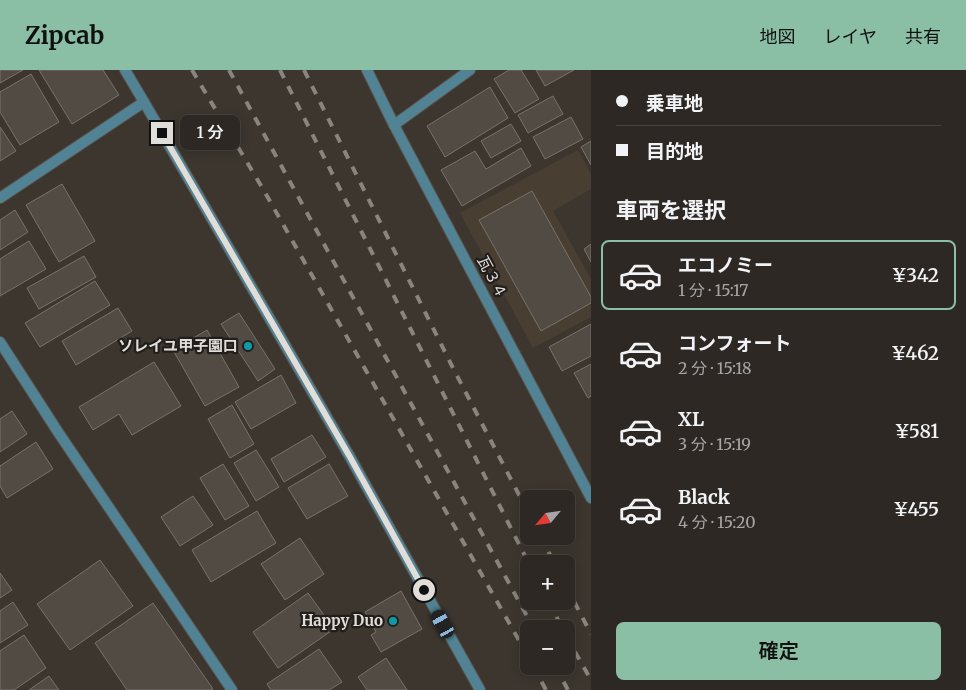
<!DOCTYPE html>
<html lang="ja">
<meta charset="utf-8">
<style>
body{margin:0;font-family:Merriweather,"Noto Sans JP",serif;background:#393430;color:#f1f3f6;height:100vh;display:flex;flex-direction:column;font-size:19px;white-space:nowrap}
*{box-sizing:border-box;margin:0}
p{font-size:16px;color:#a7a6a6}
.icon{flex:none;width:28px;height:28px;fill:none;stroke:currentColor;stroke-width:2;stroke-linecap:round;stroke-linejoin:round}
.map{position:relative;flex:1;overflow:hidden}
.details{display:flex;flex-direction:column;background:#2d2823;width:375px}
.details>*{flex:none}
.guide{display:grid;align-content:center;height:110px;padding:0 25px;background:#2d2823}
.needle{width:32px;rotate:241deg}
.tools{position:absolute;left:520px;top:420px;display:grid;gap:10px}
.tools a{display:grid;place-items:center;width:55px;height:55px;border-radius:8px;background:#2d2823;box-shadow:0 2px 12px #0003,0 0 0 1px #484441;font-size:25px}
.end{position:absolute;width:22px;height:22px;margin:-11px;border:6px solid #e1ded9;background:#111;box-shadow:0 0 0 2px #111}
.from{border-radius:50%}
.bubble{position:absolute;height:35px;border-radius:8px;background:#2d2823;box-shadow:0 2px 12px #0003,0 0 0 1px #484441;font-size:16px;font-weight:600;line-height:35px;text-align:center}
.car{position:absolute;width:15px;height:30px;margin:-15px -8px;border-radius:6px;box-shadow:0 0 4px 1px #0007;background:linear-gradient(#222 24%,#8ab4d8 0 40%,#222 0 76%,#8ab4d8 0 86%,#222 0)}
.guide b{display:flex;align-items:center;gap:18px;height:48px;font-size:19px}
.guide b+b{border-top:1px solid #484441}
.guide i{width:12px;height:12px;background:#f1f3f6}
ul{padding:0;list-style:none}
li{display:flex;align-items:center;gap:15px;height:70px;margin:0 10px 8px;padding:0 15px;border:2px solid transparent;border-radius:8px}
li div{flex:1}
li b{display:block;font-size:19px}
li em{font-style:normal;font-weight:600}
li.current{border-color:#8abfa5}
li>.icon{width:45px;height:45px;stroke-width:1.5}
h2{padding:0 25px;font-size:22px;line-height:60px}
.button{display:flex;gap:10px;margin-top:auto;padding:10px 25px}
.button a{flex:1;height:58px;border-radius:8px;background:#8abfa5;color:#111;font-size:20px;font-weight:600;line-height:58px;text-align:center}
header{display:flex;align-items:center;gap:30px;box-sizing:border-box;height:70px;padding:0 25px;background:#8abfa5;color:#111}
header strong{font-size:24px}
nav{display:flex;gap:28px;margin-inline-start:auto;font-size:18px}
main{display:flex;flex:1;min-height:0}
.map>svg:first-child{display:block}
</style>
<header>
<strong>Zipcab</strong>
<nav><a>地図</a><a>レイヤ</a><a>共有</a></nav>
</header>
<main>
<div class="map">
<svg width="591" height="620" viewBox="0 0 591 620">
<rect width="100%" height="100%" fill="#3c362f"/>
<polygon fill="#483f32" points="578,80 591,104 591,119 553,141 591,209 591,247 533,278 460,143"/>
<g fill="#514b44" stroke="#79726a">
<polygon points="0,0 23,0 0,13"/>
<polygon points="39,0 103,0 119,25 72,54"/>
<polygon points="509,0 521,0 539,29 515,43 494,9"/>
<polygon points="536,0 574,0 545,16"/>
<polygon points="31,4 59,52 20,75 0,42 0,22"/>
<polygon points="490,17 508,48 445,87 427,56"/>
<polygon points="553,26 563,44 528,63 518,45"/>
<polygon points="571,47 583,69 545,89 533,67"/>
<polygon points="511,54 521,71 491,88 481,71"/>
<polygon points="0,57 16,81 0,91"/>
<polygon points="591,71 591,95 581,77"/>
<polygon points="521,78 531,96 462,136 441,100 475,81 486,99"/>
<polygon points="62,114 95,171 59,192 26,135"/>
<polygon points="532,121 591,227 591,233 541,261 479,150"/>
<polygon points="15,140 28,162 0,180 0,150"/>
<polygon points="29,171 46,199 0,226 0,189"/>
<polygon points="591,174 591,192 584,179"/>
<polygon points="84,186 96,207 39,239 27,218"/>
<polygon points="95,211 110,235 40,277 25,253"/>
<polygon points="118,238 132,261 76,295 62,271"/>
<polygon points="239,243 275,299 258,311 221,254"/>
<polygon points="591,254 591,286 562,301 549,277"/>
<polygon points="207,260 239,317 205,336 173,280"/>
<polygon points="154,292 181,336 132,365 119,344 93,360 79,337"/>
<polygon points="591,294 591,326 588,328 574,303"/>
<polygon points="281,305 296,333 251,359 235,332"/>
<polygon points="232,335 254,374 230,388 208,349"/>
<polygon points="12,341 27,364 0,382 0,349"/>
<polygon points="312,365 326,387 284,412 271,389"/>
<polygon points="36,372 53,399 7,428 0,416 0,396"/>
<polygon points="256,380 279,417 256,431 234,393"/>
<polygon points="223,394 249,436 225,450 200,408"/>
<polygon points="329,394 348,426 307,449 288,418"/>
<polygon points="193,426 213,455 180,476 161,447"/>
<polygon points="257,441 276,473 211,512 192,480"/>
<polygon points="300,468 324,504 285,530 261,494"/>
<polygon points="100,490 133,536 70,580 37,534"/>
<polygon points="0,503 12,520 0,528"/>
<polygon points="401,521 422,559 381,582 371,565 376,562 365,542"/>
<polygon points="308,523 334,559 278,598 253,562"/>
<polygon points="13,532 28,555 0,573 0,541"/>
<polygon points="153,533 213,619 211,620 127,620 95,573"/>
<polygon points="24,565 46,598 14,620 0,620 0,581"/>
<polygon points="319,579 342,612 329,620 271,620 267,614"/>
<polygon points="386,588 407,620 367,620 358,607"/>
<polygon points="49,606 59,620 29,620"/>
</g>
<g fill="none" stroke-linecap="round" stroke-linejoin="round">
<defs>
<g id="street">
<polyline points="125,0 144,32 350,387 480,620"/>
<polyline points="367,0 394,55 591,428"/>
<polyline points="394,55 470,0"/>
<polyline points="0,128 144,32"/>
<polyline points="0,272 58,362 232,620"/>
</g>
</defs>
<use href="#street" stroke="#5a544e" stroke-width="12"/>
<use href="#street" stroke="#518395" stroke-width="10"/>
<g stroke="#89847e" stroke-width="4" stroke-dasharray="9 9" stroke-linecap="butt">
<polyline points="192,0 263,119 529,588"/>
<polyline points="229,0 534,559"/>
<polyline points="280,0 529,494"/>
<polyline points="304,0 453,298 529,444"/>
<polyline points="540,466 555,494"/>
<polyline points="566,516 591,564"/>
<polyline points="548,531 563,559"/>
<polyline points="566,566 591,610"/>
<polyline points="533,596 546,620"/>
<polyline points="555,596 568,620"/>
</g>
</g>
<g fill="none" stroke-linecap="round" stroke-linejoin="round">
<polyline stroke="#e1ded9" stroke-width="6" points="162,63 350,387 424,520"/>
</g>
<g fill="#0f9aa8" stroke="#211e1b" stroke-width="2">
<circle cx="248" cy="276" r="5"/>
<circle cx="393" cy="551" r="5"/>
</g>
<g text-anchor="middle" stroke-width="4.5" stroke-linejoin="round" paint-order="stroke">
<g font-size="15" fill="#e1ded9" stroke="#211e1b">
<text transform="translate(492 207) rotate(62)" y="5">瓦３４</text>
</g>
<g font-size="15" font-weight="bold" fill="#e1ded9" stroke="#211e1b" text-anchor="end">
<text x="238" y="281">ソレイユ甲子園口</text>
<text x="383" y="556">Happy Duo</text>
</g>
</g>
</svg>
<div class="tools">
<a><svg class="needle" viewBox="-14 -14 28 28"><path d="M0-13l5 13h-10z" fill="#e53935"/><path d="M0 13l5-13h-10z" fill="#a7a6a6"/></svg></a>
<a>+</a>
<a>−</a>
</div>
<i class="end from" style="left:424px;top:520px"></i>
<i class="end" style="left:162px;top:63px"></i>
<div class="bubble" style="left:180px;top:45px;width:60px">1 分</div>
<i class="car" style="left:443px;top:554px;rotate:331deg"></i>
</div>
<section class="details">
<div class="guide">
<b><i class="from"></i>乗車地</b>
<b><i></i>目的地</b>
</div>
<h2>車両を選択</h2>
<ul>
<li class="current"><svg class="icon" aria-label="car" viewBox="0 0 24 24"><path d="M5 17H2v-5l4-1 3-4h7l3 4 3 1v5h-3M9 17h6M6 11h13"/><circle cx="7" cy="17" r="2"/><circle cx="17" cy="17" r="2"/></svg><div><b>エコノミー</b><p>1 分 · 15:17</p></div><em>¥342</em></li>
<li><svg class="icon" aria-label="car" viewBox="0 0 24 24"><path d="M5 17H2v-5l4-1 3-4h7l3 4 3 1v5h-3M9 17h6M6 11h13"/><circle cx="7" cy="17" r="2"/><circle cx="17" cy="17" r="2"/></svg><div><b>コンフォート</b><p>2 分 · 15:18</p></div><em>¥462</em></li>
<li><svg class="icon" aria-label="car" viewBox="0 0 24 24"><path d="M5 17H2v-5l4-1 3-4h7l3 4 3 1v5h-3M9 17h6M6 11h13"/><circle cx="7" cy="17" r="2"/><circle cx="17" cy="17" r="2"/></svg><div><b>XL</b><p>3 分 · 15:19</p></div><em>¥581</em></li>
<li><svg class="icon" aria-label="car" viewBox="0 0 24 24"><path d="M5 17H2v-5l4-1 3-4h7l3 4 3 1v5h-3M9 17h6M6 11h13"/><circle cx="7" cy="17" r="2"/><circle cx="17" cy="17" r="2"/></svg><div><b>Black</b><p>4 分 · 15:20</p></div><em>¥455</em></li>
</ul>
<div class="button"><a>確定</a></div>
</section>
</main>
